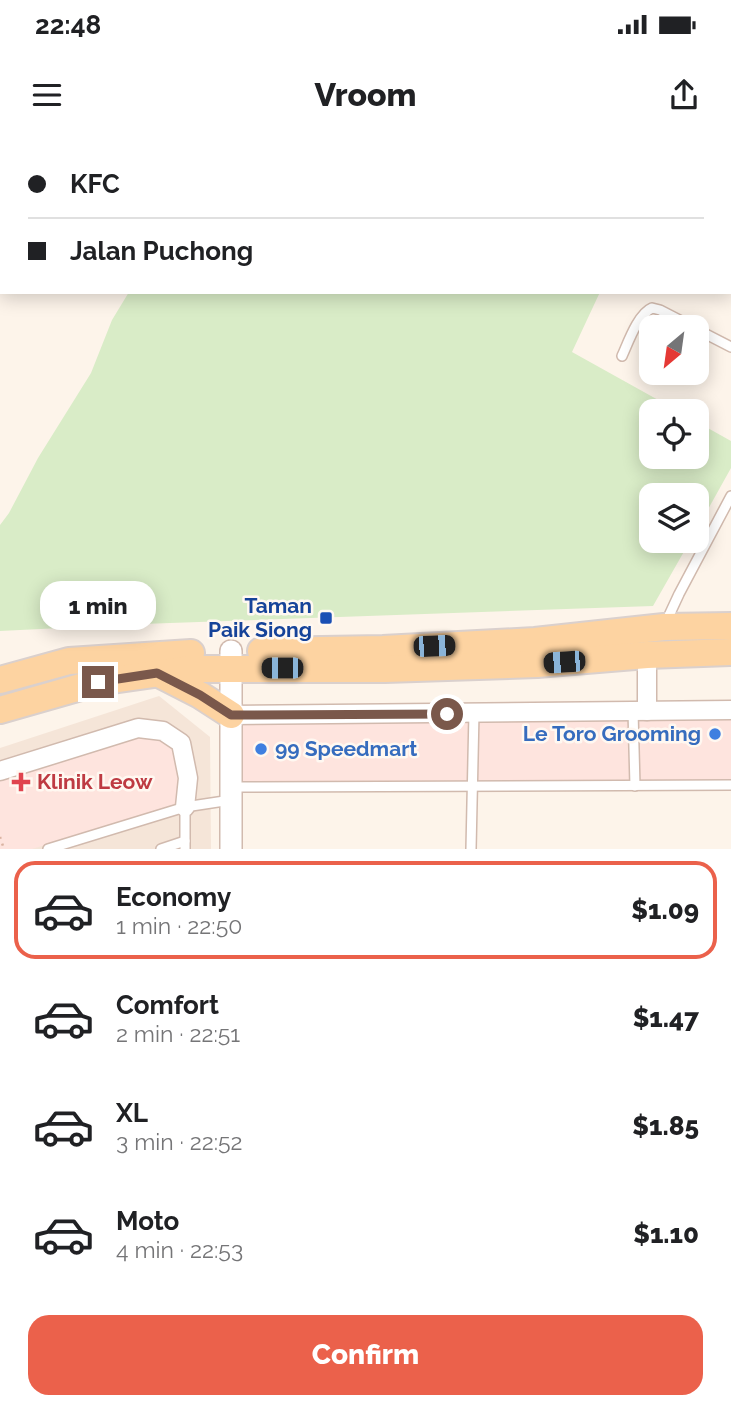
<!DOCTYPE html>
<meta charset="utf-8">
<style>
body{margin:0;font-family:Raleway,sans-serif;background:#f2f2f2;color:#202124;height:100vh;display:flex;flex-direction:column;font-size:26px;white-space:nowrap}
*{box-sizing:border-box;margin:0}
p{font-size:23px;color:#757577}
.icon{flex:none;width:38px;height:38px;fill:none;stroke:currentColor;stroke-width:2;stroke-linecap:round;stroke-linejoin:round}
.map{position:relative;height:709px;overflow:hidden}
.details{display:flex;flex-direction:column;background:#fff;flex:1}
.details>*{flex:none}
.hud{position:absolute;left:0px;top:0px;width:732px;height:154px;box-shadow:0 4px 18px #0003;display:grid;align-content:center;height:154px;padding:0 28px;background:#fff}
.needle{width:46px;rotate:209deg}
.controls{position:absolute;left:639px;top:175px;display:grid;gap:14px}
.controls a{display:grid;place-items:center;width:70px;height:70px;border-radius:14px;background:#fff;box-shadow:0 4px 18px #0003;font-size:35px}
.end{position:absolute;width:32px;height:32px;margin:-16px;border:9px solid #7a584b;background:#fff;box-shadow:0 0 0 4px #fff}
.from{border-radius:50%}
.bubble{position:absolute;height:49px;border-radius:21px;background:#fff;box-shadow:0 4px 18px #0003;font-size:23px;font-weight:800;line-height:49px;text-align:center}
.car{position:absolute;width:21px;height:42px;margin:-21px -10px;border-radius:9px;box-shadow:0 0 5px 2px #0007;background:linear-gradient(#222 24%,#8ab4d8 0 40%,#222 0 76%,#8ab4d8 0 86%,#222 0)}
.hud b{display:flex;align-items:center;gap:24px;height:66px;font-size:26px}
.hud b+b{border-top:2px solid #e0e0e0}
.hud i{width:18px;height:18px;background:#202124}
ul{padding:12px 0 0;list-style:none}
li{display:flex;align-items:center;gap:21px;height:98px;margin:0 14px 10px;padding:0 14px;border:4px solid transparent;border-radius:21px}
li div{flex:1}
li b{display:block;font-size:26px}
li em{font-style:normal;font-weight:800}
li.active{border-color:#eb614b}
li>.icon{width:63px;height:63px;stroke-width:1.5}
.primary-button{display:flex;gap:14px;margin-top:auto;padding:14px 28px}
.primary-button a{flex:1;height:80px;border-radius:21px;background:#eb614b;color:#fff;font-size:28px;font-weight:800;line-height:80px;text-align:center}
.status{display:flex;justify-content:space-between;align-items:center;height:49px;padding:0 35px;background:#fff;direction:ltr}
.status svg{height:19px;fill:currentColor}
header{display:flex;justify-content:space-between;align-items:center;height:91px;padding:0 28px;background:#fff;font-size:32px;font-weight:800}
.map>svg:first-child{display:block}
</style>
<div class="status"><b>22:48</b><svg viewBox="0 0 49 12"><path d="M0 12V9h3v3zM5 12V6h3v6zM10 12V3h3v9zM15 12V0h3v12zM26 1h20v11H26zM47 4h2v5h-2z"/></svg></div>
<header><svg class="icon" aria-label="menu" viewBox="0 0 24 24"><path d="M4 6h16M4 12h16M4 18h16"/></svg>Vroom<svg class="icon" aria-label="share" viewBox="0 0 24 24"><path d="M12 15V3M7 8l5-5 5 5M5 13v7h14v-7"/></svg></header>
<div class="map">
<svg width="731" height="709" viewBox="0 0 731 709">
<rect width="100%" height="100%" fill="#fdf4ea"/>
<polygon fill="#f5e5d8" points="159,556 210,597 211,709 0,709 0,608"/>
<g fill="#fee4de">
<polygon points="731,575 731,642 234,644 234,580"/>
<polygon points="139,595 161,596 175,606 182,638 179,664 32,709 0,709 0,639"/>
</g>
<g fill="#d9ecc7">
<polygon points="211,0 670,0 669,2 210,2"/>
<polygon points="129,152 600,152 572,212 678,271 651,271 651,317 696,317 697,282 731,301 731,328 697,389 696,355 651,355 651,401 690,401 653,466 142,484 0,491 0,385 9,373 38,318 91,233 112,180"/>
</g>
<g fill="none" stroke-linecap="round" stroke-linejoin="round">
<defs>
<g id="service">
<polyline points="730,103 731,103"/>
<polyline points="696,189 731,207"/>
<path d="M622 216C628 203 638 174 652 168L660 170 693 187"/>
<polyline points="666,482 679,454 731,356"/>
<polyline points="633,571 635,646"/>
<polyline points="232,647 731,645"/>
<polyline points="185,667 185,709"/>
<polyline points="48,709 185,667 231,660"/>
<polyline points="161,709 185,701"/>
<polyline points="471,709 474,573"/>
</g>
<g id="minor">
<polyline points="647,515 647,571"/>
<polyline points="231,575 731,570"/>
<polyline points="0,631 138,588 163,591 181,603 188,638 185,667"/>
</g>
<g id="tertiary">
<polyline points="69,2 71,0"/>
<polyline points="0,90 2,88"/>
<polyline points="231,511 231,709"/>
</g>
<g id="primary">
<polyline points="261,511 383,509 535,501 664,487 731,486"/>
<polyline points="157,533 200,555 231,575"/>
<polyline points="0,540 69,521 191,513"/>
<polyline points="0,570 98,542 189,529 385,529 537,524 647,515 731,512"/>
</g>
</defs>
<use href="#service" stroke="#d1baae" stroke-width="12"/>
<use href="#minor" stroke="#d1baae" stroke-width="21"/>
<use href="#tertiary" stroke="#d1baae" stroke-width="24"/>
<use href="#primary" stroke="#dad0cd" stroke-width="30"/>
<polyline stroke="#dab3a2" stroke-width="2.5" stroke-dasharray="2 5" stroke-linecap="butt" points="0,697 4,709"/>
<use href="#service" stroke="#fff" stroke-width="9"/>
<use href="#minor" stroke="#fff" stroke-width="18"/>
<use href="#tertiary" stroke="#fff" stroke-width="21"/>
<use href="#primary" stroke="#fdd3a1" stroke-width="26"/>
</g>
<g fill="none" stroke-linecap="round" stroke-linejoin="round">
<polyline stroke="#7a584b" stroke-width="9" points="98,542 157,533 200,555 231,575 447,574"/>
</g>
<rect fill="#1a4fb4" stroke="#fff8f1" stroke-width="2.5" x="319" y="471" width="14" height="14" rx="3.5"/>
<g fill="#3f7fe0" stroke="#fff8f1" stroke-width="2.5">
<circle cx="715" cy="594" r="7"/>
<circle cx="261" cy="609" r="7"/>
</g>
<path fill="#e0444e" stroke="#fff8f1" stroke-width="2.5" d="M17.5 631.5h7v7h7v7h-7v7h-7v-7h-7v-7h7z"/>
<g text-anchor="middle" stroke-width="5" stroke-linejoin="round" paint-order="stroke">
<g font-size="21" font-weight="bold" fill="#164399" stroke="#fff8f1" text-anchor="end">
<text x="312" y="473">Taman<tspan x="312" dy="24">Paik Siong</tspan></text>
</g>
<g font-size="21" font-weight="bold" fill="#366cbe" stroke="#fff8f1" text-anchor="end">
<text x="701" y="601">Le Toro Grooming</text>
<text x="275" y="616" text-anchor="start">99 Speedmart</text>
</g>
<g font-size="21" font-weight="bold" fill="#be3a42" stroke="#fff8f1" text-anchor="start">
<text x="37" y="649">Klinik Leow</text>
</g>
</g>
</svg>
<div class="controls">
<a><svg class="needle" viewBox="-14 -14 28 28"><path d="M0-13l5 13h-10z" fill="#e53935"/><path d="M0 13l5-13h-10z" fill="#757577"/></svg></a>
<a><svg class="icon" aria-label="locate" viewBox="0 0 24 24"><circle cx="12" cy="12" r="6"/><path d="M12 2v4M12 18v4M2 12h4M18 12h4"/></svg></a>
<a><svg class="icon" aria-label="layers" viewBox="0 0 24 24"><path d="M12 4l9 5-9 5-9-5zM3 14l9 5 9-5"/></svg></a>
</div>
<i class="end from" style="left:447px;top:574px"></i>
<i class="end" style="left:98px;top:542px"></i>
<div class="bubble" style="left:40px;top:441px;width:116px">1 min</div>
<i class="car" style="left:434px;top:506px;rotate:88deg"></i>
<i class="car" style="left:564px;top:522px;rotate:266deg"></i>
<i class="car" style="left:282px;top:528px;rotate:270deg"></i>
<div class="hud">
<b><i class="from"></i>KFC</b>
<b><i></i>Jalan Puchong</b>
</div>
</div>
<section class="details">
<ul>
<li class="active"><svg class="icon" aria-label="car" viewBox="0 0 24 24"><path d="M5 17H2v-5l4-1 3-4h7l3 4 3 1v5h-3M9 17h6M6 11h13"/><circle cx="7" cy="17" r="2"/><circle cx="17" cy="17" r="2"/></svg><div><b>Economy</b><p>1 min · 22:50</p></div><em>$1.09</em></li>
<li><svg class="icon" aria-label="car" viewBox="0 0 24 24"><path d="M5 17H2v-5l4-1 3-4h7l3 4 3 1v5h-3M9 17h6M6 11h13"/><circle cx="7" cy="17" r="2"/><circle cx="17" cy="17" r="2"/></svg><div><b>Comfort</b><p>2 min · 22:51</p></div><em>$1.47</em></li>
<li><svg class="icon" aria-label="car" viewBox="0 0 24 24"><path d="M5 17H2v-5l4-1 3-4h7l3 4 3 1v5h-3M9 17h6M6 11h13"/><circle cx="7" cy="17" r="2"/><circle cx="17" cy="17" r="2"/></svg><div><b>XL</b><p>3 min · 22:52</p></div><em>$1.85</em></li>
<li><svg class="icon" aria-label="car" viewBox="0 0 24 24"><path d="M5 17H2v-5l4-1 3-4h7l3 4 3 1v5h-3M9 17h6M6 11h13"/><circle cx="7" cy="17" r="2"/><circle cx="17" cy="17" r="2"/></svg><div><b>Moto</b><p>4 min · 22:53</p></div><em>$1.10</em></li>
</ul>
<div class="primary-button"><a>Confirm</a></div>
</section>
